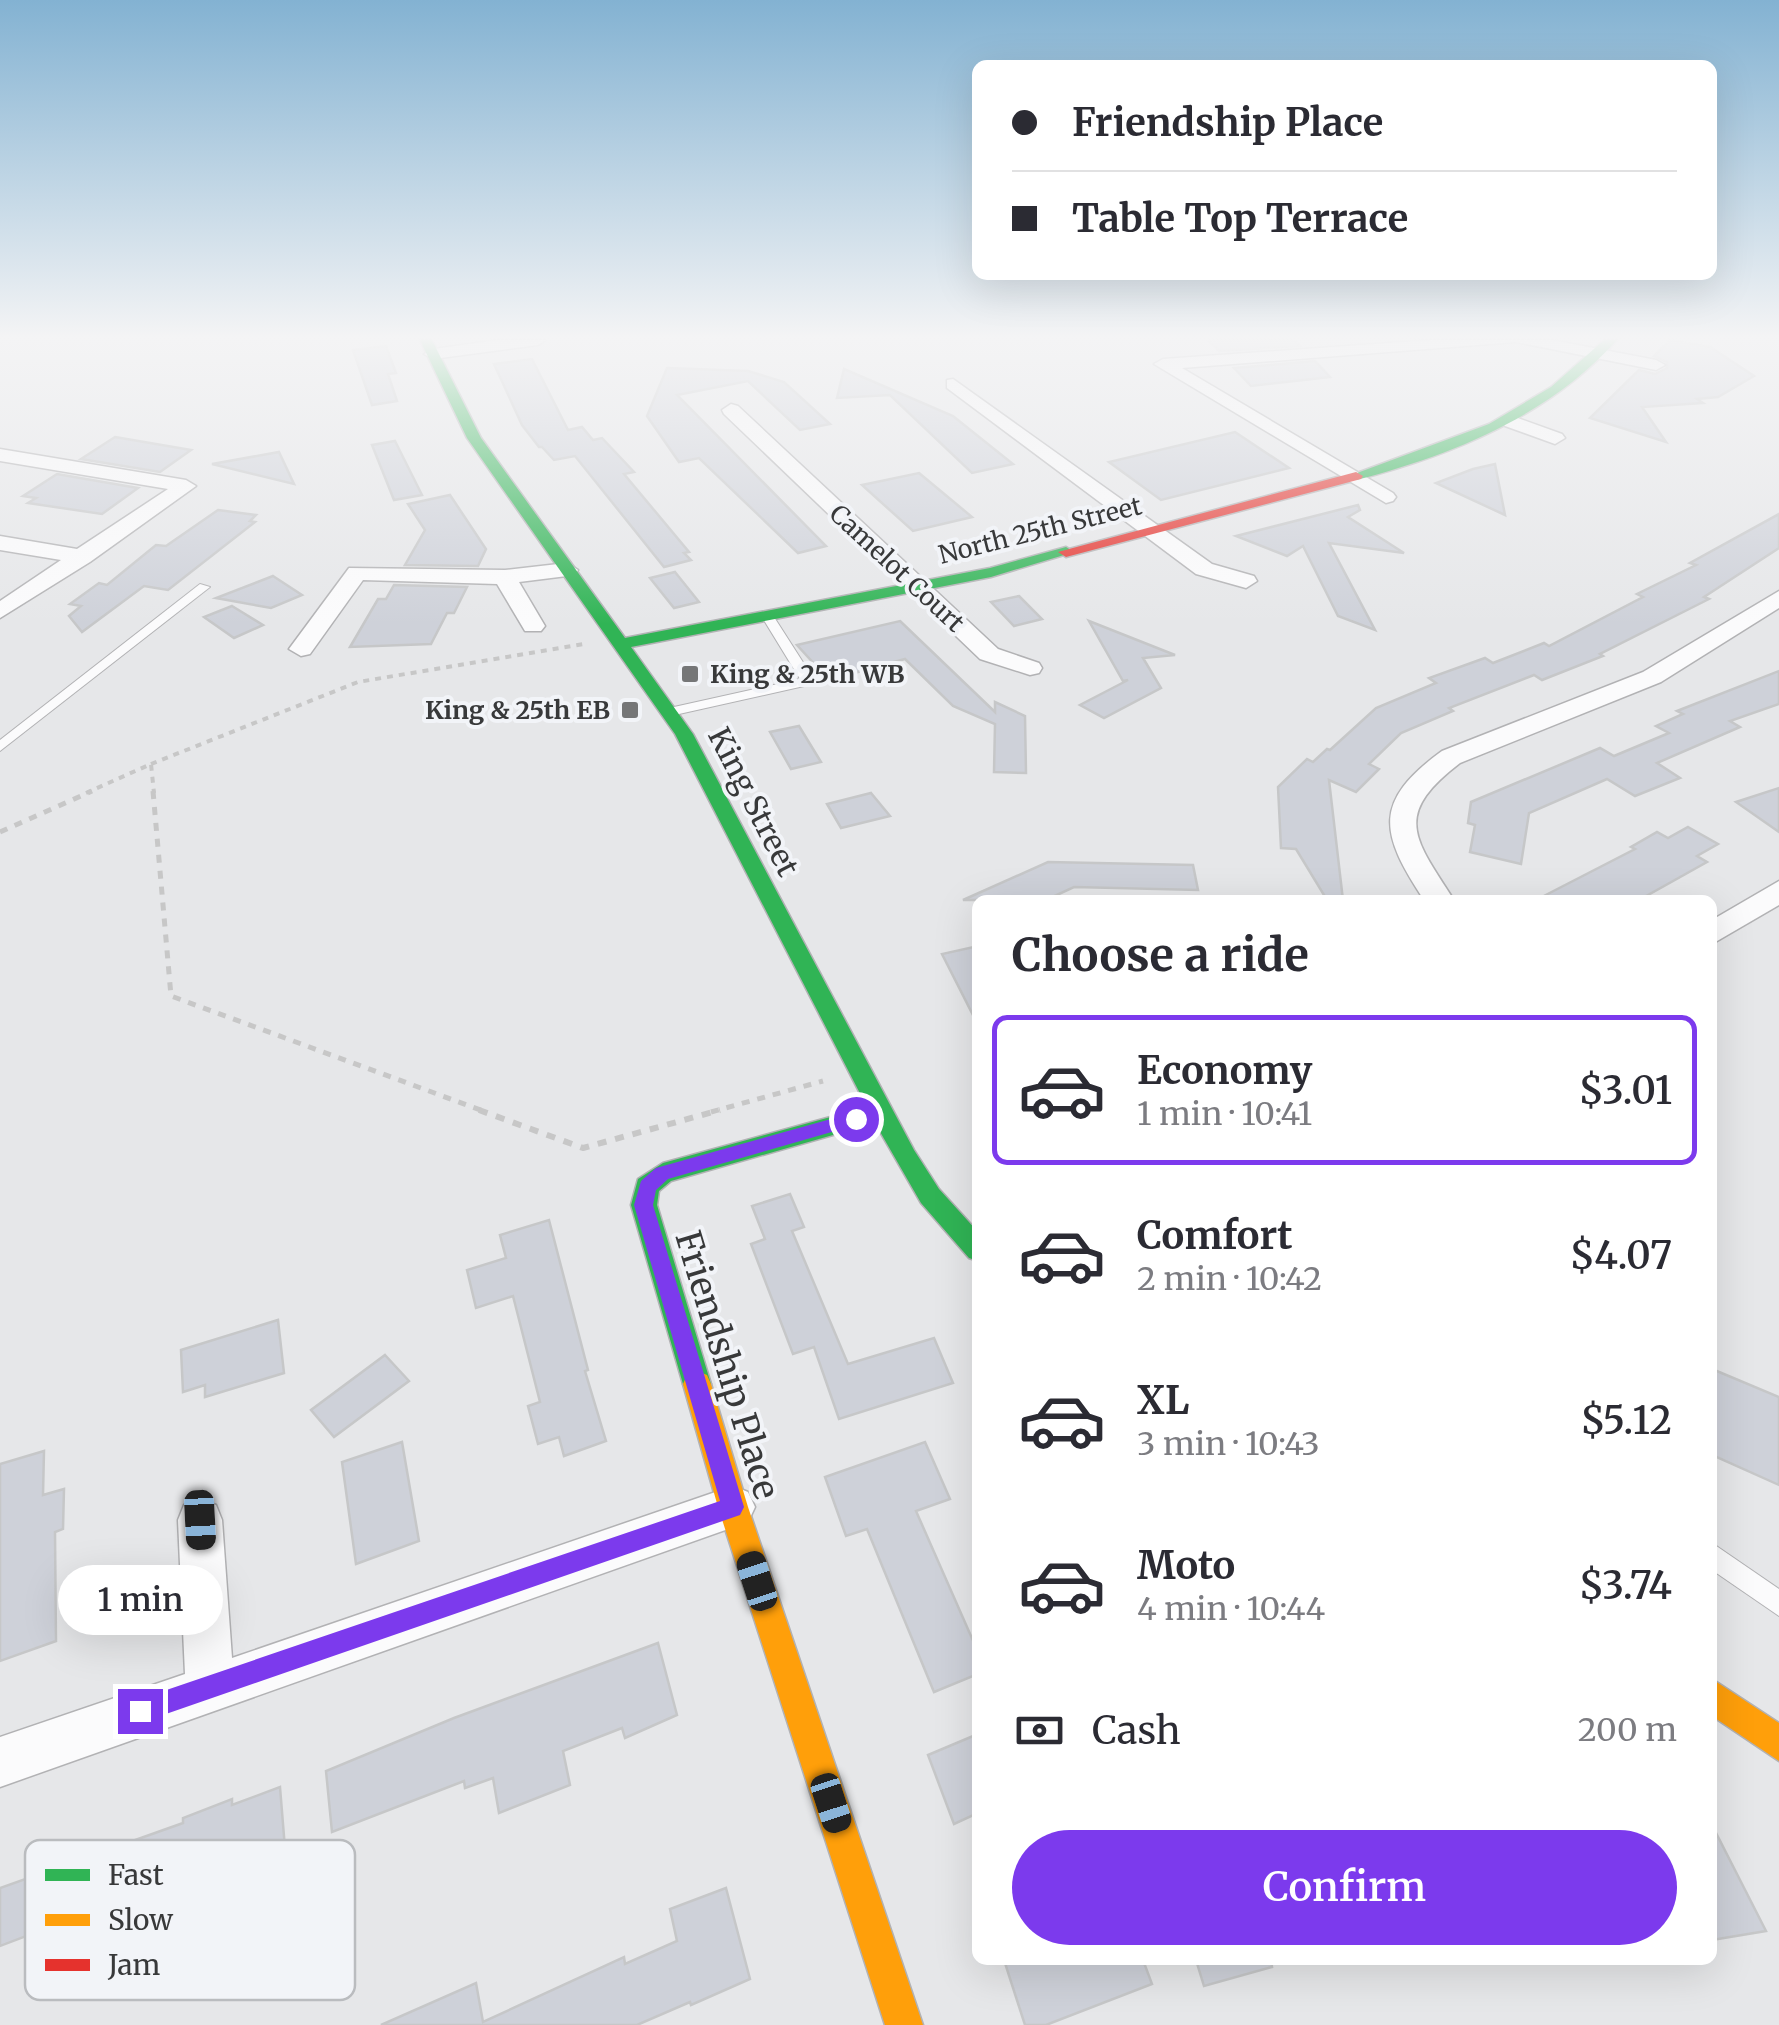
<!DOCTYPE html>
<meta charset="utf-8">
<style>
body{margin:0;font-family:Merriweather,serif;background:#f7f7f7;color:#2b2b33;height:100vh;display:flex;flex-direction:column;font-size:38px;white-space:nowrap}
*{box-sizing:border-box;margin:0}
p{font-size:32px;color:#7c7c81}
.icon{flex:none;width:55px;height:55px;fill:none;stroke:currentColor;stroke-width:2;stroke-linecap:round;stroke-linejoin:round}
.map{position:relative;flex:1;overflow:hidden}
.panel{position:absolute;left:972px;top:895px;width:745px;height:1070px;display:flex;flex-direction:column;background:#fff;border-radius:15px;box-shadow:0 10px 40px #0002}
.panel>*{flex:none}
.top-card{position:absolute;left:972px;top:60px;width:745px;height:220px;border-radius:15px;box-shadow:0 10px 40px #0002;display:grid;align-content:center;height:220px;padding:0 40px;background:#fff}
.end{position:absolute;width:45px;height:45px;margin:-22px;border:12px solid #7c3aed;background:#fff;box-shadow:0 0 0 5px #fff}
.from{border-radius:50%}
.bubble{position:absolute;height:70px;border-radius:35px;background:#fff;box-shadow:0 10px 40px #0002;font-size:32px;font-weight:600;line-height:70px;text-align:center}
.car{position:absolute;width:30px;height:60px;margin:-30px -15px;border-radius:12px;box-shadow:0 0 8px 2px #0007;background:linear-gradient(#222 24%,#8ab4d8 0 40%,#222 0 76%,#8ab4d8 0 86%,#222 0)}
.top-card b{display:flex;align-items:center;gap:35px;height:95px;font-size:38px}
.top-card b+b{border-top:2px solid #e1e1e2}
.top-card i{width:25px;height:25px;background:#2b2b33}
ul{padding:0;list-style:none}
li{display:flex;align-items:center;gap:30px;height:150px;margin:0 20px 15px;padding:0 20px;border:5px solid transparent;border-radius:15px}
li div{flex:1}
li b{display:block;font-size:38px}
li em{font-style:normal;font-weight:600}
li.current{border-color:#7c3aed}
li>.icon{width:90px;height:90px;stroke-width:1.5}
h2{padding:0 40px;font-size:45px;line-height:120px}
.pay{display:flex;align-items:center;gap:25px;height:110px;padding:0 40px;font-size:38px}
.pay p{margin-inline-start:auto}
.button{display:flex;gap:20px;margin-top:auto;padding:20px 40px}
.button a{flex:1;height:115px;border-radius:60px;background:#7c3aed;color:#fff;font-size:40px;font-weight:600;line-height:115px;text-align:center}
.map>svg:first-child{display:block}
</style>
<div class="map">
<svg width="1779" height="2025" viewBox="0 0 1779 2025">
<rect width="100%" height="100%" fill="#e6e7e9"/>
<g fill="#ced1d9" stroke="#c6c7c8" stroke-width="2.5">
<polygon points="1208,340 1294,340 1300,346 1219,351"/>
<polygon points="1670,340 1710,347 1754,376 1718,397 1697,399 1703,403 1642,407 1666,442 1590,418 1639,370 1655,374 1667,368 1667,362 1654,356"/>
<polygon points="386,346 396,373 388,374 397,401 372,405 353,350"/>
<polygon points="532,359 568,430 582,427 593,440 602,438 634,472 624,474 689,552 684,553 691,560 664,567 575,456 554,460 542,447 539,447 522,425 494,364"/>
<polygon points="1315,361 1330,377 1251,386 1234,368"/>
<polygon points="667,368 748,371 784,382 830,424 800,430 748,381 677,395 826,546 798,553 699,458 679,462 647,416"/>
<polygon points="844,369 953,416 1013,464 972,473 890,395 837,398"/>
<polygon points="1235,432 1289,468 1161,500 1109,462"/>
<polygon points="115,437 191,450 160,472 81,459"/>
<polygon points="395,441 422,495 394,500 372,445"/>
<polygon points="279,452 294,484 212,464"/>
<polygon points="1495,464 1505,515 1436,483 1473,469"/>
<polygon points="919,473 972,517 913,531 862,485"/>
<polygon points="57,474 138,488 102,514 28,503 36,498 23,496"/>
<polygon points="450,495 486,549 478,566 405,565 425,530 408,504"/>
<polygon points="1358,505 1360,510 1348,517 1404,553 1329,543 1375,630 1338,616 1303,546 1287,556 1236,536"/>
<polygon points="218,510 256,515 250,521 255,522 168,590 144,586 82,632 69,616 81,606 70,604 99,583 107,585 156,545 166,546"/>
<polygon points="1779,514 1779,548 1704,597 1709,599 1600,654 1603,656 1542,680 1534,675 1449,708 1453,711 1401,733 1369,764 1379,769 1356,792 1329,780 1343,900 1327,900 1296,849 1281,848 1278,787 1307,759 1313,762 1327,749 1330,750 1376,708 1436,683 1429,678 1485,658 1493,663 1544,643 1549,646 1643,597 1637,594 1696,565 1690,563"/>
<polygon points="675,572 699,602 674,608 650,578"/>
<polygon points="273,576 302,595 271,608 216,598"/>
<polygon points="394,585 467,587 454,613 447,613 431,644 350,647 378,599 386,599"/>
<polygon points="1019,596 1042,619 1014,626 991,602"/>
<polygon points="232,606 263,625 234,638 204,617"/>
<polygon points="900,621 995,712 995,702 1025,716 1026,773 994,772 995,724 953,706 905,659 829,680 797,645"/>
<polygon points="1089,621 1175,655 1143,658 1161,688 1104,718 1080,705 1128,680 1123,681"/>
<polygon points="1779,671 1779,704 1730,721 1740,727 1657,763 1680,778 1635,796 1607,779 1529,813 1521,864 1470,852 1475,825 1468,823 1471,802 1600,748 1614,756 1669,733 1656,726 1683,714 1677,711"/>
<polygon points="799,726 821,762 791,769 770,732"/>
<polygon points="1779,788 1779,832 1736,802"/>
<polygon points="871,793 890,816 841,828 827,804"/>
<polygon points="1688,827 1718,844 1697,856 1707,862 1639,900 1536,900 1635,849 1631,847 1657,832 1668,838"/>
<polygon points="1048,862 1193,865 1198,890 1074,887 1046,900 963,900"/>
<polygon points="978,946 978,1025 942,954"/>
<polygon points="790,1194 804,1227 792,1231 848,1364 934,1338 953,1383 839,1419 814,1347 793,1354 751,1244 765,1239 752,1206"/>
<polygon points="549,1220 588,1370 585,1371 606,1441 564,1456 559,1437 538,1444 528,1406 540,1402 513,1296 476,1308 467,1270 506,1258 500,1235"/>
<polygon points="278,1320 284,1373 205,1397 205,1385 183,1392 181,1350"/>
<polygon points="385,1355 409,1381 334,1437 311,1410"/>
<polygon points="1712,1369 1779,1397 1779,1485 1712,1455"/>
<polygon points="402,1442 419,1541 356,1564 342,1462"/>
<polygon points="925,1442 950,1499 916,1511 978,1652 978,1674 934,1692 867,1529 846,1536 825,1477"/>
<polygon points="44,1451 43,1495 64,1489 63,1529 55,1532 56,1641 0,1661 0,1464"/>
<polygon points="658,1643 677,1715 625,1738 622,1728 563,1751 570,1785 499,1813 493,1778 465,1788 464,1781 332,1832 326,1771 454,1718"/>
<polygon points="978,1734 978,1813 954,1824 928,1755"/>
<polygon points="280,1787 286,1861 186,1900 185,1878 110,1905 110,1937 71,1953 71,1949 46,1959 47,1928 0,1946 0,1888 183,1823 183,1818 232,1799 232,1805"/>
<polygon points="1712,1825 1766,1931 1712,1940"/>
<polygon points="726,1888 750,1979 691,2005 690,2002 637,2025 381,2025 476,1983 483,2022 624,1957 625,1964 677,1941 670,1909"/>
<polygon points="1004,1960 1143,1960 1152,1984 1046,2025 1025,2025"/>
<polygon points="1196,1960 1271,1960 1272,1967 1204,1986"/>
</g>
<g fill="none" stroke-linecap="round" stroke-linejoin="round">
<defs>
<g id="lane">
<polygon points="200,584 210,587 0,751 0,740"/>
<polygon points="768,613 774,617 815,681 813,684 670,716 665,715 665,709 800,679 762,617"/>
<polygon points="1712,1543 1779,1589 1779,1616 1712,1570"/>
</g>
<g id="street">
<polygon points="498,340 546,340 538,345 433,359 424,354 433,349"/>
<polygon points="1431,340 1552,340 1656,360 1665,365 1656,370 1516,342 1182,368 1393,493 1396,497 1393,501 1386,503 1154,364 1163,359"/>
<polygon points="953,379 1212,564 1254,576 1257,581 1246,588 1196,574 947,388 947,380"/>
<polygon points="731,404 738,406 998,649 1039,663 1042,668 1039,673 1030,675 980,659 724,414 722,410"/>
<polygon points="1512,416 1562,434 1565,438 1555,444 1505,426 1502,422"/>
<polygon points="0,449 186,480 196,486 90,562 0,618 0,601 61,560 0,550 0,536 77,549 168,489 0,461"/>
<polygon points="567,563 578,570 575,575 519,582 545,626 541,631 525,631 497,584 363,580 310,654 301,656 289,649 349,568 505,570"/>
<path d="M1779 591V608L1661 682 1460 763C1392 815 1414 838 1454 900H1424C1380 833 1372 802 1442 751L1643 672Z"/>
<polygon points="1779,881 1779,905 1712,944 1712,920"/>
<polygon points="733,1486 748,1492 755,1507 748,1522 0,1787 0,1737 185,1674 178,1520 184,1505 200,1499 216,1505 222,1520 232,1658"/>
</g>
<g id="fast">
<polygon points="420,340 432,340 481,438 625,638 990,568 1066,547 1074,552 991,577 631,647 693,734 914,1150 939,1189 978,1232 978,1261 969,1258 921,1203 875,1123 671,1181 659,1191 657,1205 711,1384 707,1393 697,1397 687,1393 683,1384 631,1205 638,1179 663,1163 867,1107 675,734 467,438"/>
<path d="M1604 340H1617C1549 416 1452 455 1356 480L1349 476 1489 424 1551 387Z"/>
</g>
<g id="slow">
<polygon points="697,1371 707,1375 711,1384 748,1507 923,2025 885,2025 718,1507 683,1384 687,1375"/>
<polygon points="1712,1679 1779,1723 1779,1761 1712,1716"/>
</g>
<polygon id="jam" points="1356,472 1363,476 1361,479 1066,557 1058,552"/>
</defs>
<use href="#lane" stroke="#b2b2b4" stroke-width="2"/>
<use href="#street" stroke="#b2b2b4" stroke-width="3"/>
<use href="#fast" stroke="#b2b2b4" stroke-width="3"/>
<use href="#slow" stroke="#b2b2b4" stroke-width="3"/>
<use href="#jam" stroke="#b2b2b4" stroke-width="3"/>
<g stroke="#c7c7c7" stroke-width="4" stroke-dasharray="6 6" stroke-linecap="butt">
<polyline points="151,764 358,682 584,644"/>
<polyline points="86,793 151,764 154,793"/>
</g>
<g stroke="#c7c7c7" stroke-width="5" stroke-dasharray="8 8" stroke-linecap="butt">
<polyline points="153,791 171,996 486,1112"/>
<polyline points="0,832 92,791"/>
<polyline points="711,1112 823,1081"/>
</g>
<polyline stroke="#c7c7c7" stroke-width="6" stroke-dasharray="9 9" stroke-linecap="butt" points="479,1110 583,1148 720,1110"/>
<use href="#lane" fill="#fbfbfc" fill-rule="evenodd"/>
<use href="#street" fill="#fbfbfc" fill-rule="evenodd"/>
<use href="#fast" fill="#30b455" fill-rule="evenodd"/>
<use href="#slow" fill="#ff9f0a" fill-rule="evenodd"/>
<use href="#jam" fill="#e5322d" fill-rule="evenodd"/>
</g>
<linearGradient id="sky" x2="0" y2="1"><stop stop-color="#83b2d2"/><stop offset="0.54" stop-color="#f4f4f5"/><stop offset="1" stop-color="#f4f4f5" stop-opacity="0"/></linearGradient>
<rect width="1779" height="624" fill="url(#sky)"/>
<polygon fill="#7c3aed" points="856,1112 865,1119 863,1123 668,1179 656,1190 653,1205 744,1507 740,1515 140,1723 131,1720 128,1711 131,1702 140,1699 720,1501 634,1205 641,1181 656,1168"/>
<g fill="#757677" stroke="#f2f4f8" stroke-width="4">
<rect x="680" y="664" width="20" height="20" rx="5"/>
<rect x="620" y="700" width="20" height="20" rx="5"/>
</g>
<g text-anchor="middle" stroke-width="8" stroke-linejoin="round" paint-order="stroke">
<g font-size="25" fill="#38393a" stroke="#f2f4f8">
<text transform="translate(1040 530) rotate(-14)" y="9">North 25th Street</text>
<text transform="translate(897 568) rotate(43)" y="9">Camelot Court</text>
</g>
<g font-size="25" font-weight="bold" fill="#38393a" stroke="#f2f4f8" text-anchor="start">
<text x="710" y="683">King &amp; 25th WB</text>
<text x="610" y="719" text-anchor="end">King &amp; 25th EB</text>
</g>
<g font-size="30" fill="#38393a" stroke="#f2f4f8">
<text transform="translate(753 802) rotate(63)" y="10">King Street</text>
</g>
<g font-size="35" fill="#38393a" stroke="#f2f4f8">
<text transform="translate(727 1365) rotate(73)" y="12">Friendship Place</text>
</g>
</g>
<rect x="25" y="1840" width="330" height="160" rx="15" fill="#f2f4f8" stroke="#babcbf" stroke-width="2.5"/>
<rect x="45" y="1869" width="45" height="12" fill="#30b455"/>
<rect x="45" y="1914" width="45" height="12" fill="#ff9f0a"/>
<rect x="45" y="1959" width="45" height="12" fill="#e5322d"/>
<g font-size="28" fill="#38393a">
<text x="108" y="1885">Fast</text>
<text x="108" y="1930">Slow</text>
<text x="108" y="1975">Jam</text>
</g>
</svg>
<i class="end from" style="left:856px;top:1119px"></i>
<i class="end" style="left:140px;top:1711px"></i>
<div class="bubble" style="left:58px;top:1565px;width:165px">1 min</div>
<i class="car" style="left:200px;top:1520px;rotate:177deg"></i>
<i class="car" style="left:757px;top:1581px;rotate:342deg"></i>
<i class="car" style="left:831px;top:1803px;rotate:162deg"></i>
<div class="top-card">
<b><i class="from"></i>Friendship Place</b>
<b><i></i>Table Top Terrace</b>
</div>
<section class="panel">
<h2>Choose a ride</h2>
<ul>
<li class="current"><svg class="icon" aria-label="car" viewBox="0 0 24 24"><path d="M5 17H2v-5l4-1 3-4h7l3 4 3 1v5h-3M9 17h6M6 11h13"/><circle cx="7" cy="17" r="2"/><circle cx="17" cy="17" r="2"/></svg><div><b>Economy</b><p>1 min · 10:41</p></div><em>$3.01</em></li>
<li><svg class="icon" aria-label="car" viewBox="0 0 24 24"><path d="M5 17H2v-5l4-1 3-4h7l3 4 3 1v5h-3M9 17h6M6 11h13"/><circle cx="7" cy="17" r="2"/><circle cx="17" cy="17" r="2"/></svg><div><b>Comfort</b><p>2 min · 10:42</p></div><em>$4.07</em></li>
<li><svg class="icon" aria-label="car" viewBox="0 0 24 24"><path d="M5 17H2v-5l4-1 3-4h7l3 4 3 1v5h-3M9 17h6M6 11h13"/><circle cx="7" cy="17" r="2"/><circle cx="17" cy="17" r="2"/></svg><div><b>XL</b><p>3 min · 10:43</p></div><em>$5.12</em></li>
<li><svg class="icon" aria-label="car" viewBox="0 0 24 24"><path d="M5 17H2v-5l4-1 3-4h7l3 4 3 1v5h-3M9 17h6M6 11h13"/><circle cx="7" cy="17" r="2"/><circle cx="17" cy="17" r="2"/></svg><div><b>Moto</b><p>4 min · 10:44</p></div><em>$3.74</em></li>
</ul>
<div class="pay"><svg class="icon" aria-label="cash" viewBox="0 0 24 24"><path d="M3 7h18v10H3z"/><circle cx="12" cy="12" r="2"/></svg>Cash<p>200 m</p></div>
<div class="button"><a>Confirm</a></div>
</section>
</div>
